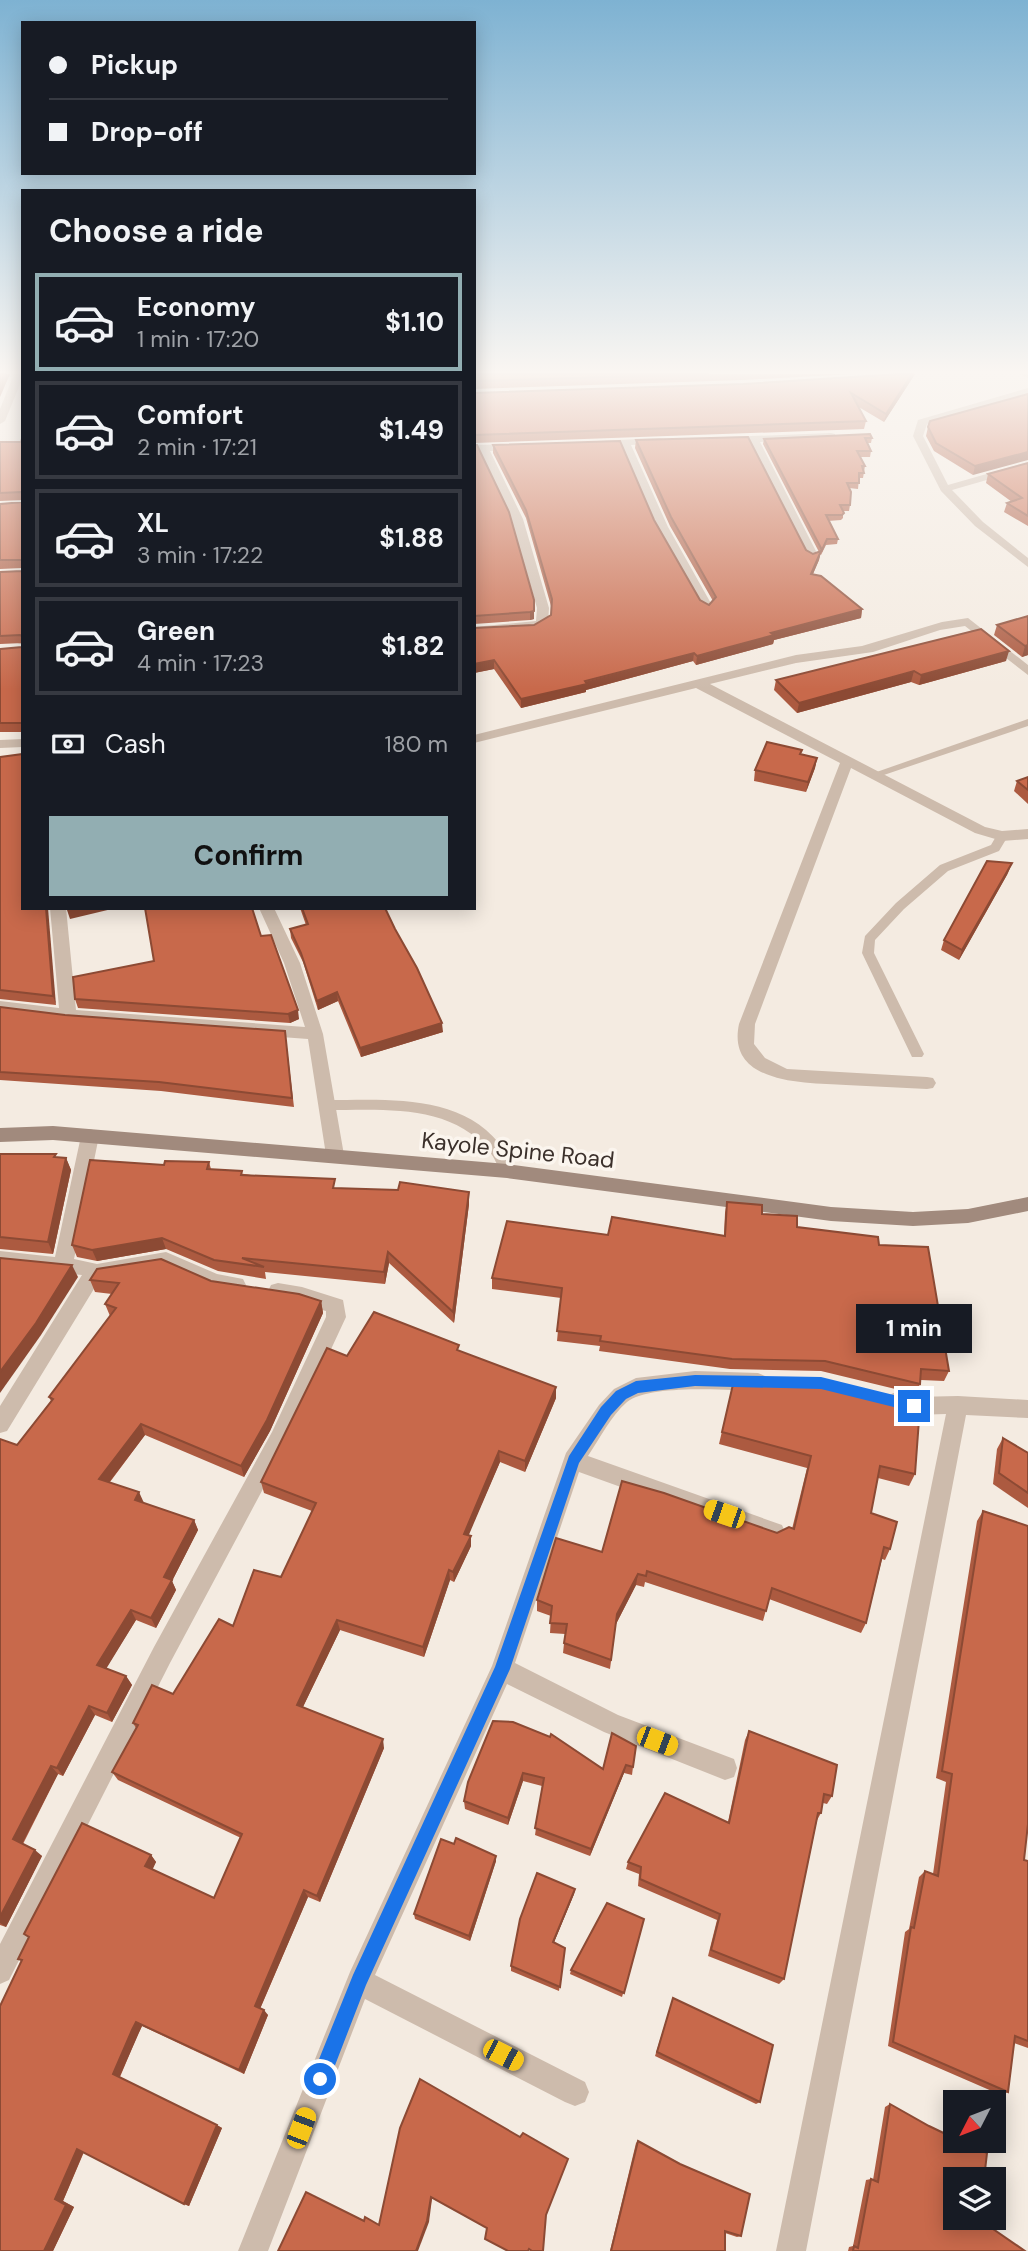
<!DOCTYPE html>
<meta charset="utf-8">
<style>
body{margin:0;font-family:"DM Sans",sans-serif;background:#242831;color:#f1f3f6;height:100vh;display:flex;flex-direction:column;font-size:26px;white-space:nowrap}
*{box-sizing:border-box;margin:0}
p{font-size:23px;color:#9ea1a6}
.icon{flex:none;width:38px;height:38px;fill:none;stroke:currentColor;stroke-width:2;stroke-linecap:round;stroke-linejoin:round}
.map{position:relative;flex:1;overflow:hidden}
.panel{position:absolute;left:21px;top:189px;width:455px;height:721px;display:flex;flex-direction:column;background:#171b24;border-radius:0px;box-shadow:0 4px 18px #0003}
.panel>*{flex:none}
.banner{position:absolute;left:21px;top:21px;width:455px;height:154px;border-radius:0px;box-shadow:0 4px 18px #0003;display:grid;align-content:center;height:154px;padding:0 28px;background:#171b24}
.needle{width:46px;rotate:228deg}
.tools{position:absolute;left:943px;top:2090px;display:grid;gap:14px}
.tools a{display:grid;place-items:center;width:63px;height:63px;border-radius:0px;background:#171b24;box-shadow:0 4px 18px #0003;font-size:35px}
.end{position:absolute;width:32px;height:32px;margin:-16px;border:9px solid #1a73e8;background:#fff;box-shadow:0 0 0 4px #fff}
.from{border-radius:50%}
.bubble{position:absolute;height:49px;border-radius:0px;background:#171b24;box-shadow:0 4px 18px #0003;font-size:23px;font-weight:700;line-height:49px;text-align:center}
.car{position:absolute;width:21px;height:42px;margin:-21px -10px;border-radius:9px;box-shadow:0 0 5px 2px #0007;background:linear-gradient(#f5c518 24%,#345 0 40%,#f5c518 0 76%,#345 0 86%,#f5c518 0)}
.banner b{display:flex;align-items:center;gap:24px;height:66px;font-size:26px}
.banner b+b{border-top:2px solid #363941}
.banner i{width:18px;height:18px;background:#f1f3f6}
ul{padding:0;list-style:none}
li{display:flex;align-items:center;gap:21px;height:98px;margin:0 14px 10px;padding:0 14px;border:4px solid #363941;border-radius:0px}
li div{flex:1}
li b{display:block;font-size:26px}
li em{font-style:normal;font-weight:700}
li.current{border-color:#92aeb2}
li>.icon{width:63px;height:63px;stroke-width:1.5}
h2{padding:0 28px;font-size:32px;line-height:84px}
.pay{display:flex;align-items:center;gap:18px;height:77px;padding:0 28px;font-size:26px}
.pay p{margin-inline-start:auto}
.action{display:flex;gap:14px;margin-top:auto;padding:14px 28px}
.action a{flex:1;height:80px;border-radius:0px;background:#92aeb2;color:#111;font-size:28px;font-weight:700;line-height:80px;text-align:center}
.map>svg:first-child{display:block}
</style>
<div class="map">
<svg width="1028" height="2251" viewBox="0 0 1028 2251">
<rect width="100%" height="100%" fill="#f4ebe1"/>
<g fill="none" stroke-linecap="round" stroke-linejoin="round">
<g fill="#cdbbac" fill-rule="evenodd">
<polygon points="1028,719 1028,726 878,777 870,777 868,775"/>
<polygon points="1002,832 1008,836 999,851 948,871 904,909 875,940 874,953 924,1054 922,1057 912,1057 862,953 865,936 896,903 940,865 991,845 998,833"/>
<path d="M327 1100C385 1100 458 1093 499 1143 505 1151 510 1162 514 1171L512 1175H502C498 1167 495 1158 489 1151 451 1103 382 1110 327 1110L320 1105Z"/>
</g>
<g fill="#cdbbac" fill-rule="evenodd">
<polygon points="14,374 23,374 23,377 5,421 0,424 0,409"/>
<polygon points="1020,374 1028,374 1028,378"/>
<polygon points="1028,388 1028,394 927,424 923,436 948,485 1028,462 1028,468 952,490 983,522 1028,558 1028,567 975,526 941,491 913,436 918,420"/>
<polygon points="831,433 835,434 835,438 760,442 819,557 813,560 807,557 749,442 726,443 721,440 726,437"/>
<polygon points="660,438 664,439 664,443 631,445 668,527 713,607 711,610 701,607 656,527 621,446 597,447 592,444 597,441"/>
<polygon points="516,444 521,447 520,449 490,451 523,519 549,608 548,623 534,631 474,635 474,627 536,621 537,608 511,519 479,451 474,451 474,445"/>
<path d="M968 618 1028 665V675L965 626 940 630 873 652 796 663 710 684 985 827 1002 831 1028 829V839L1002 841 975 833 851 768 755 1024 754 1044 765 1058 787 1069 927 1077 933 1078 936 1083 933 1088 927 1089C900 1088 873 1086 846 1085 807 1083 726 1085 739 1024L840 763 696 688 474 743V735L796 655 862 646 942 622Z"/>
<polygon points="23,739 23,747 0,748 0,740"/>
<polygon points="50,908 66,908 76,1010 305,1027 284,963 259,908 274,908 300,963 323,1034 344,1155 341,1160 329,1160 326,1155 308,1039 68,1021 0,1013 0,1001 59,1008"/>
<path d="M90 1129 96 1131 99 1136 74 1259 97 1264 166 1252 217 1274 243 1279 246 1285 243 1291C214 1301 192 1272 165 1268 153 1266 115 1276 100 1279L7 1431 0 1433V1406L82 1275 0 1267V1251L55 1257 81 1136 84 1131Z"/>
<polygon points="278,1283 302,1287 343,1300 346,1317 286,1446 170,1663 9,1980 0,1984 0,1944 154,1647 272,1432 326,1317 326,1311 271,1297 268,1291 271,1285"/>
<path d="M695 1371 758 1373 765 1376 768 1382 765 1388 758 1391C729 1390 649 1384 627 1402 611 1416 600 1438 588 1456L782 1525 785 1532 782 1539 774 1542 579 1472 515 1663 618 1715 734 1759 737 1768 734 1777 725 1780 604 1732 507 1684 375 1975 585 2082 589 2092 585 2102 575 2106 565 2102 365 1999 268 2251H238L350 1972 492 1666 566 1453 599 1405 614 1389 636 1378Z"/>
<polygon points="896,1392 914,1397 958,1396 1028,1400 1028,1418 966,1415 806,2251 776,2251 946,1414 914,1415 889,1407 886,1401 889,1395"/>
</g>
<polygon fill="#a18a7d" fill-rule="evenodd" points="53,1126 507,1164 831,1207 913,1212 968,1209 1028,1197 1028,1211 968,1223 913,1226 831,1221 507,1178 53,1140 0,1142 0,1128"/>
</g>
<g fill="#ac5a40">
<polygon points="474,374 855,374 742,380 474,389"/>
<polygon points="896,374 915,374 884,422 857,406 866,421 864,429 474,443 474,393 743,384"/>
<polygon points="1028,394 973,475 934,451 926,436 928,427"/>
<polygon points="23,435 23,500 0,501 0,442 21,442"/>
<polygon points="872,438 871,443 867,443 871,451 870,457 860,457 865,466 863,478 859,478 858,489 849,488 850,505 849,511 843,511 843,518 841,520 828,521 838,539 837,544 826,545 821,555 820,554 819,560 813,574 862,609 861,618 774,640 773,644 725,657 696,665 693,661 586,690 586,692 521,708 494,669 474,673 474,628 534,625 551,615 551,606 526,518 493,453 493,445 654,520 700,600 709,605 713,601 670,526 635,448 636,440 813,554 819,552 763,444 764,439"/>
<polygon points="474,445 534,619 530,620 474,624"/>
<polygon points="1028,463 1028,526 1004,512 1007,503 1012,502 986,483 988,474"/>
<polygon points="23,501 23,732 0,732 0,649 22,647 23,643 0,644 0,572 22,571 22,568 0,569 0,504 23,502"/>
<polygon points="1028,616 1028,655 1022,657 994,635 997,625"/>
<polygon points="1006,661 919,685 911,682 797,713 774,690 776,680"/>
<polygon points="801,755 817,758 815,768 806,792 754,781 755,770"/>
<polygon points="0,757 56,1005 0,999"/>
<polygon points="1028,777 1028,804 1014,791 1017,781"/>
<polygon points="1008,873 959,960 941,950 944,940"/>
<polygon points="300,908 385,908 443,1032 361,1057 338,1001 318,1010 303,962 291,938 290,929 306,925"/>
<polygon points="261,936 299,1019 290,1023 78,1008 75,999 154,961"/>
<polygon points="0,1007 65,1015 285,1031 294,1107 161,1091 0,1080"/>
<polygon points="0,1154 66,1158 71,1170 53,1254 0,1249"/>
<polygon points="209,1162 211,1169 336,1188 469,1192 469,1204 454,1323 389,1263 385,1284 265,1272 266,1279 218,1271 166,1249 97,1261 77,1257 72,1245 164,1165"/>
<polygon points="727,1202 797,1227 879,1245 949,1371 944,1381 921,1380 920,1384 916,1394 821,1371 730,1369 599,1351 600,1346 557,1341 561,1298 492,1289 492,1278 608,1235 724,1236 725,1213"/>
<polygon points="90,1280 211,1281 321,1301 323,1313 270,1431 244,1477 145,1435 110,1482 144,1503 194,1520 198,1530 172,1581 176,1590 156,1628 136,1620 106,1668 126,1676 132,1685 112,1722 95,1715 63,1776 58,1774 23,1844 42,1856 6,1927 0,1925 0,1439 17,1445 51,1401 49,1397 110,1316 105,1304 112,1294 95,1292"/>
<polygon points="460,1351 556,1398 525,1472 500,1462 468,1535 471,1546 454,1582 450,1580 424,1657 340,1630 303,1707 384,1748 320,1902 308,1897 260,2009 268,2015 244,2074 142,2026 138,2034 120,2077 222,2128 189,2206 184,2204 84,2152 63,2201 74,2207 53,2251 0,2251 22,1961 18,1959 29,1938 24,1934 151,1855 156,1862 152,1869 214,1898 241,1838 118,1780 112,1772 136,1728 133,1723 173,1694 233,1626 281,1577 312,1511 264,1493 261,1482 347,1356"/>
<polygon points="734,1380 915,1474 909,1486 878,1478 871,1513 890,1549 885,1560 882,1559 866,1623 861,1633 769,1599 763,1621 645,1582 644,1587 636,1585 616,1624 610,1669 563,1653 565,1634 550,1633 551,1616 537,1611 537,1600 602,1552 777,1533 792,1529 807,1468 719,1444"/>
<polygon points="1003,1438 1028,1453 1028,1508 993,1484 997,1449"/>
<polygon points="983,1511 1024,1860 1028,1861 1028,2048 1014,2043 1008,2092 1001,2095 888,2046 905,1932 909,1929 919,1877 925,1871 933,1874 946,1782 936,1778 977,1521"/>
<polygon points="493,1721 603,1769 612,1733 633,1767 632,1775 624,1773 590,1856 535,1835 542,1786 523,1781 508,1825 465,1809 464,1801"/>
<polygon points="749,1731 832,1796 827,1804 823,1803 821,1813 817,1820 784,1979 779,1984 708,1956 717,1920 638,1886 639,1874 626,1869 628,1862 728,1822 745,1740"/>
<polygon points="454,1844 496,1856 496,1861 470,1941 415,1919 414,1914"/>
<polygon points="575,1889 574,1894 554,1942 565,1948 559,1991 511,1971 511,1966"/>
<polygon points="644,1919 622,1997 570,1974 571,1970"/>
<polygon points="673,1998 760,2102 756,2104 655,2056"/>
<polygon points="890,2104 980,2220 1025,2251 848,2251 849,2247 853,2246 866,2180 871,2179 873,2180 885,2107"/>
<polygon points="638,2141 741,2236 737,2237 725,2233 725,2251 610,2251 636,2143"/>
</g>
<g fill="#8c4a34">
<polygon points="5,374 10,374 0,397 0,384"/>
<polygon points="912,374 915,374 884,422 886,414"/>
<polygon points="1028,452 1028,460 973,475 975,466"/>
<polygon points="821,551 819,560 809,583 811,574"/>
<polygon points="534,600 534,619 530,620 530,612"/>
<polygon points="862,609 861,618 774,640 773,644 696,665 697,656 771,633"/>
<polygon points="1028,645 1028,655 1022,657 1025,646"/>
<polygon points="1009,651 1006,661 919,685 921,675"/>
<polygon points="694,653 693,661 586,690 586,692 521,708 521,699"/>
<polygon points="494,660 494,669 474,673 474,664"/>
<polygon points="914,671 911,682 797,713 799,703"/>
<polygon points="817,758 815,768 806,792 808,782"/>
<polygon points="1012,863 1008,873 959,960 962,950"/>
<polygon points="46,908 48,908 56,1005 53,996"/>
<polygon points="73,908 116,908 70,919 67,910"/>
<polygon points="337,992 338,1001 318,1010 317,1001"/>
<polygon points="298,1010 299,1019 290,1023 288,1014"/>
<polygon points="442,1023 443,1032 361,1057 360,1048"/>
<polygon points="66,1158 71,1170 53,1254 48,1242"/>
<polygon points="469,1192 469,1204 454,1323 453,1312"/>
<polygon points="162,1238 166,1249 97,1261 92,1250"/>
<polygon points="388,1252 389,1263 385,1284 384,1272"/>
<polygon points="72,1265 78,1277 41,1335 0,1393 0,1372"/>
<polygon points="321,1301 323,1313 270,1431 244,1477 241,1466"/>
<polygon points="556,1387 556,1398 525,1472 525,1461"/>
<polygon points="141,1424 145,1435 104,1489 99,1479"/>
<polygon points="499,1451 500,1462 465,1544 464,1534"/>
<polygon points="139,1492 144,1503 135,1500"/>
<polygon points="194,1520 198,1530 172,1581 176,1590 156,1628 151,1618 164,1577"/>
<polygon points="471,1536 471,1546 454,1582 453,1572"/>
<polygon points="449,1570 450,1580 424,1657 423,1647"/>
<polygon points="638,1574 636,1585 616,1624 617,1614"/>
<polygon points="131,1610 136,1620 103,1674 97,1665"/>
<polygon points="337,1620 340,1630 300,1713 297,1705"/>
<polygon points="126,1676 132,1685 112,1722 107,1713"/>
<polygon points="89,1706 95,1715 63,1776 57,1768"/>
<polygon points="383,1739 384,1748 320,1902 317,1896"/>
<polygon points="626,1765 624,1773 590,1856 591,1849"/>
<polygon points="51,1766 58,1774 21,1846 13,1839"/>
<polygon points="523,1773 523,1781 508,1825 508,1818"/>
<polygon points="35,1850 42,1856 6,1927 0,1923 0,1917"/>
<polygon points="151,1855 156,1862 151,1873 145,1866"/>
<polygon points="496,1856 496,1861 470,1941 469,1936"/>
<polygon points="575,1889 574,1894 552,1947 553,1942"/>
<polygon points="304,1890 308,1897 259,2011 255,2006"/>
<polygon points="264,2010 268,2015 244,2074 239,2070"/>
<polygon points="136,2022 142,2026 119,2078 113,2074"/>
<polygon points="217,2125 222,2128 189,2206 184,2204"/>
<polygon points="77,2149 84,2151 63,2201 74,2207 53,2251 44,2251 55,2199"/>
<polygon points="431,2197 432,2199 429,2222 418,2251 416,2251"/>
</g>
<g fill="#c8694b" stroke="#8c4a34" stroke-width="2">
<polygon points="0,374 5,374 0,384"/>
<polygon points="474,374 709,374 474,381"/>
<polygon points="898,374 912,374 886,414 851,393 866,421 474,435 474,393 743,384"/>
<polygon points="1028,394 1028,452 975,466 936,443 928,427 930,421"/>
<polygon points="870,434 872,438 865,438 871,451 857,451 865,466 862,466 864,473 859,473 859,483 847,483 851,492 850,505 840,505 844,513 842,515 826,515 838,539 827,539 822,550 764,439"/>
<polygon points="23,435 23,494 21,492 0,493 0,442 21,442"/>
<polygon points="748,437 806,550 813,554 821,551 811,574 821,576 862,609 771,633 774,635 726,648 697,656 694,653 585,681 587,684 521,699 494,660 474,664 474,628 534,625 551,615 552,599 526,510 493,445 620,441 654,520 700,600 709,605 716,597 671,517 636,440"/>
<polygon points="474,445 477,445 509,512 534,600 534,611 530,612 474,616"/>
<polygon points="1028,463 1028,516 1007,503 1022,498 988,474"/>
<polygon points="23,501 23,637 20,635 0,636 0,572 22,571 22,560 0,560 0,504 23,502"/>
<polygon points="1028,616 1028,645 1025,646 997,625"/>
<polygon points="981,629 1009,651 921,675 914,671 799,703 776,680"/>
<polygon points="23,641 23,723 0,723 0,649 22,647"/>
<polygon points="767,742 802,750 800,754 817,758 808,782 755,770"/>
<polygon points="23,754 23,908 46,908 53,996 0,990 0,757"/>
<polygon points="1028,777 1028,790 1017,781"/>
<polygon points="987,861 1012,863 962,950 944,940"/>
<polygon points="145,908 252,908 261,936 271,935 298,1010 288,1014 75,999 73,977 154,961"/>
<polygon points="302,908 385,908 395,929 417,968 442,1023 360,1048 337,992 317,1001 301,953 290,929 308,924"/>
<polygon points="0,1007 65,1015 285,1031 292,1098 159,1082 0,1072"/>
<polygon points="0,1154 56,1154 54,1157 66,1158 48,1242 0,1237"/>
<polygon points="90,1160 164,1165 165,1161 209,1162 207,1169 242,1171 241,1175 335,1179 333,1188 398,1190 400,1182 469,1192 453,1312 388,1252 384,1272 242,1258 264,1267 214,1260 162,1238 92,1250 72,1245"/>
<polygon points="727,1202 762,1205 762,1214 797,1216 797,1227 878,1237 879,1245 928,1247 949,1371 921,1369 920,1384 825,1361 732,1359 600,1341 601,1336 557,1331 562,1288 492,1278 507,1221 608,1235 612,1217 725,1236"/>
<polygon points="0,1258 72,1265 36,1323 0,1372"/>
<polygon points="161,1259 211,1281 299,1294 321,1301 267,1420 241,1466 141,1424 99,1479 139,1492 135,1500 194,1520 164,1577 172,1580 151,1618 131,1610 97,1665 126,1676 107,1713 89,1706 57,1768 51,1766 13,1839 35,1850 0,1917 0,1439 17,1445 53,1399 49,1397 116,1308 105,1304 119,1283 90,1280 97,1269"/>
<polygon points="374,1312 459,1345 457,1350 556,1387 525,1461 499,1451 464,1534 471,1536 453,1572 449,1570 423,1647 337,1620 297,1705 383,1739 317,1896 304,1890 255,2006 264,2010 239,2070 136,2022 132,2030 113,2074 217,2125 184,2204 77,2149 55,2199 66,2205 44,2251 0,2251 0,2006 22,1960 18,1959 29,1937 24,1934 82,1823 151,1855 145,1866 214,1898 242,1834 112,1772 138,1725 133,1723 152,1685 173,1694 219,1619 233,1626 254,1570 281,1577 316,1503 261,1482 327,1348 347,1356"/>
<polygon points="734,1380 825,1382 920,1406 915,1474 880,1466 871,1513 897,1522 890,1549 884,1547 866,1623 772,1588 766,1611 647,1571 646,1576 638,1574 617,1614 611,1660 564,1643 567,1624 550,1623 552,1606 537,1600 556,1538 602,1552 622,1481 664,1493 777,1533 789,1527 794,1529 811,1456 722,1432"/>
<polygon points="1003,1438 1028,1453 1028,1493 999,1473"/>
<polygon points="983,1511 1028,1526 1028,1824 1024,1860 1028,1861 1028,2041 1015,2036 1008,2092 893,2042 911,1927 914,1928 925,1871 938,1876 952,1774 942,1771"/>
<polygon points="493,1721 513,1722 550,1737 551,1734 603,1769 612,1733 636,1746 633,1767 626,1765 591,1849 535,1828 544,1778 523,1773 508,1818 464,1801 468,1782"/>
<polygon points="749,1731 837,1765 832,1796 824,1794 821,1813 818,1813 784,1979 711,1950 720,1914 640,1879 641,1867 628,1862 665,1793 729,1823"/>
<polygon points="456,1838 496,1856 469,1936 414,1914 441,1839 454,1844"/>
<polygon points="537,1873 575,1889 553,1942 565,1948 560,1987 511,1966 520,1919"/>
<polygon points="607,1903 644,1919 624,1993 571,1970"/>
<polygon points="673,1998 773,2045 760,2102 657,2052"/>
<polygon points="420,2079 520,2137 523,2133 568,2159 546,2215 543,2251 532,2251 529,2249 528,2251 508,2251 485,2239 487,2228 431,2197 427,2221 416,2251 278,2251 306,2192 364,2221 365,2217 379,2225 400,2128"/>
<polygon points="890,2104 929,2126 956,2139 956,2140 958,2140 987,2153 984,2179 956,2179 956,2217 980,2217 980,2220 1025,2251 853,2251 854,2246 858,2248 871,2179 878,2182"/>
<polygon points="638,2141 680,2164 750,2194 741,2236 725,2231 725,2251 611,2251"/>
</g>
<linearGradient id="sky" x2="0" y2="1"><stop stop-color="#7eb2d2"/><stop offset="0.54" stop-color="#faf6f2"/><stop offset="1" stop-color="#faf6f2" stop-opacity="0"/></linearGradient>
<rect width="1028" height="689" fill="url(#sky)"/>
<polygon fill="#1a73e8" points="695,1375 821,1377 914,1400 921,1406 914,1412 821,1389 695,1386 638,1393 626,1399 611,1415 579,1463 510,1669 366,1985 327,2086 320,2088 314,2086 311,2079 353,1975 495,1667 569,1456 601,1407 616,1391 636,1381"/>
<g text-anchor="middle" stroke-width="7" stroke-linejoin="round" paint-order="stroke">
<g font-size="23" fill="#3b302b" stroke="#fbf5ee">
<text transform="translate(518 1150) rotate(6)" y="8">Kayole Spine Road</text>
</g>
</g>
</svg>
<div class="tools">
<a><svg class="needle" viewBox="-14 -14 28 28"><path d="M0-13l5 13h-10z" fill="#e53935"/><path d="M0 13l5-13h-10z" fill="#9ea1a6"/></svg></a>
<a><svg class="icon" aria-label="layers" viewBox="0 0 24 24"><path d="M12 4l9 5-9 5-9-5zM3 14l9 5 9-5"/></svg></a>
</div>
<i class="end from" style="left:320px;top:2079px"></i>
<i class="end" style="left:914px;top:1406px"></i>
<div class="bubble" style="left:856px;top:1304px;width:116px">1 min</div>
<i class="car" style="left:724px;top:1514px;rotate:289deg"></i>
<i class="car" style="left:657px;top:1741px;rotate:111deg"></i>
<i class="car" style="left:503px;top:2055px;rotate:117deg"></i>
<i class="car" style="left:301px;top:2128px;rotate:21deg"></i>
<div class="banner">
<b><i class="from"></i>Pickup</b>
<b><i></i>Drop-off</b>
</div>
<section class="panel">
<h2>Choose a ride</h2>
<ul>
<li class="current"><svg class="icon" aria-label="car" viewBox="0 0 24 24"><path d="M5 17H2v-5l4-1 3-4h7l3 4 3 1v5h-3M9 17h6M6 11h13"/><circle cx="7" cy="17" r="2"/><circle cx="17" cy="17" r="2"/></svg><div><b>Economy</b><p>1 min · 17:20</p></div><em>$1.10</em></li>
<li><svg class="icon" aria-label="car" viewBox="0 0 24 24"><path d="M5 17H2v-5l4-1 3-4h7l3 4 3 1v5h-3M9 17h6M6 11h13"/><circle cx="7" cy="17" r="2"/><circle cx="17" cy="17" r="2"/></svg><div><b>Comfort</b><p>2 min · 17:21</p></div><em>$1.49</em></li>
<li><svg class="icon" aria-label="car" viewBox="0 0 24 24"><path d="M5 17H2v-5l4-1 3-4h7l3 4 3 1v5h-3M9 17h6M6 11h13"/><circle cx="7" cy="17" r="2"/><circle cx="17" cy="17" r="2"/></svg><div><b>XL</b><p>3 min · 17:22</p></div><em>$1.88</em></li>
<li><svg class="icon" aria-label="car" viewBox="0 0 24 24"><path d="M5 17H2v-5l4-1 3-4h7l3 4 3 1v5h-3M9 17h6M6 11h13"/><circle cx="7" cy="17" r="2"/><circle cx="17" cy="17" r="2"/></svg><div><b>Green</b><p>4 min · 17:23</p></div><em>$1.82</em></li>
</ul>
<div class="pay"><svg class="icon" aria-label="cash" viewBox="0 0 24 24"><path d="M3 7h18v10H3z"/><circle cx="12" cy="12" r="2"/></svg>Cash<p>180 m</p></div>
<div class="action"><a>Confirm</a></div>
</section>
</div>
